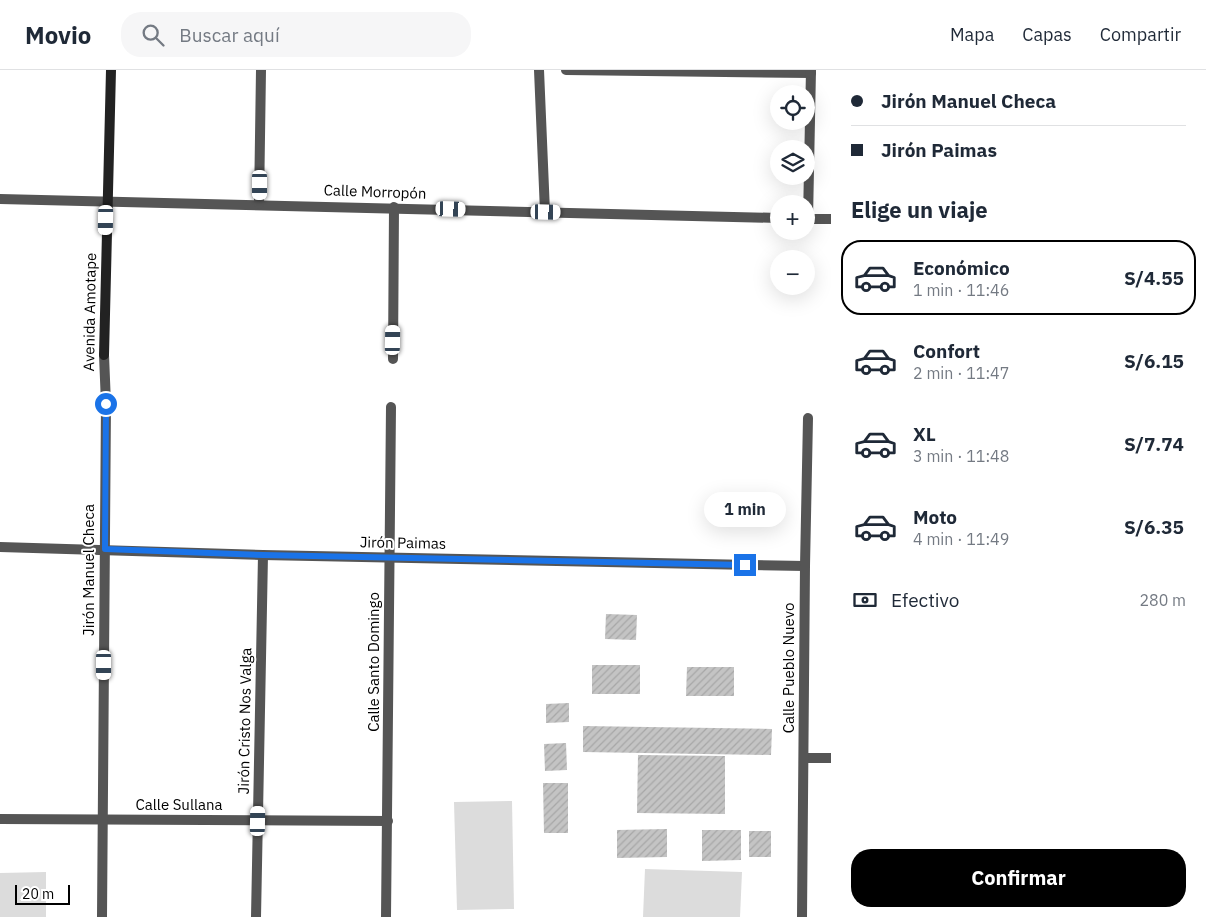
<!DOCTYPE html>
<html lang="es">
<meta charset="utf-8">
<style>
body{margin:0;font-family:"IBM Plex Sans",sans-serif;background:#f6f6f7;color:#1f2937;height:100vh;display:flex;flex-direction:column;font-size:19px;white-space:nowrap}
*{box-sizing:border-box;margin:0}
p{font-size:16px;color:#747a83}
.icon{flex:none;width:28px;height:28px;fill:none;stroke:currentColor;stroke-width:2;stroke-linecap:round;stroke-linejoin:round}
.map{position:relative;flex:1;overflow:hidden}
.side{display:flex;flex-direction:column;background:#fff;width:375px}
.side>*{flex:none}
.banner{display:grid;align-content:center;height:110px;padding:0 20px;background:#fff}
.tools{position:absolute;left:770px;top:15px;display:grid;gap:10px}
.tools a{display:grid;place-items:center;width:45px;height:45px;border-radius:50%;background:#fff;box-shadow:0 5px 20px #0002;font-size:25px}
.scale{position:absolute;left:15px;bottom:12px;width:55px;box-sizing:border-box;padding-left:5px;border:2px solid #000;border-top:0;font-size:14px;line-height:18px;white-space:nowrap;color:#000;-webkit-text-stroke:4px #fff;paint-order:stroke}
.end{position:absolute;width:22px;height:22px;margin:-11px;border:6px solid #1a73e8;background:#fff;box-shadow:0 0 0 2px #fff}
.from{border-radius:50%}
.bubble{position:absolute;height:35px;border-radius:18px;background:#fff;box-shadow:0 5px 20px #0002;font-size:16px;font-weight:800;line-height:35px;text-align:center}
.car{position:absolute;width:15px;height:30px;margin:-15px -8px;border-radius:6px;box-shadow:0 0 4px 1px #0007;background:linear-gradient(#fff 24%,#345 0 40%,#fff 0 76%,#345 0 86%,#fff 0)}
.banner b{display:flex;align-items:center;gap:18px;height:48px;font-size:19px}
.banner b+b{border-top:1px solid #e0e1e3}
.banner i{width:12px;height:12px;background:#1f2937}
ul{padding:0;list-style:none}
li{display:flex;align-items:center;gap:15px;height:75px;margin:0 10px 8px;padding:0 10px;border:2px solid transparent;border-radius:20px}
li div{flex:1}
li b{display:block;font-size:19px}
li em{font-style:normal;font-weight:800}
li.on{border-color:#000}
li>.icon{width:45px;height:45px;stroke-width:1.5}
h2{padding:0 20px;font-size:22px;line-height:60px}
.pay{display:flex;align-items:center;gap:12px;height:55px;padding:0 20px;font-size:19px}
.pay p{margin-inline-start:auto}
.primary-button{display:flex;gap:10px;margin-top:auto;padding:10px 20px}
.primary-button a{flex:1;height:58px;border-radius:20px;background:#000;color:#fff;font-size:20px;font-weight:800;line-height:58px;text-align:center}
header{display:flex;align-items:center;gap:30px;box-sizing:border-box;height:70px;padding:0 25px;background:#fff;border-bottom:1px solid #e0e1e3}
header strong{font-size:24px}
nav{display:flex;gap:28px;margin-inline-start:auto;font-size:18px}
.search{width:350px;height:45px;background:#f6f6f7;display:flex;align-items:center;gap:12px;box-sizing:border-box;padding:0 18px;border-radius:20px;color:#747a83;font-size:19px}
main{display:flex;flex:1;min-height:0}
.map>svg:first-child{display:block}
</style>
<header>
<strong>Movio</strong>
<div class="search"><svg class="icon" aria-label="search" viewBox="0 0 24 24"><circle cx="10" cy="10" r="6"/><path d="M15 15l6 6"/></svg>Buscar aquí</div>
<nav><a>Mapa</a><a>Capas</a><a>Compartir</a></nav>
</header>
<main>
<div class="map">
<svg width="831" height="847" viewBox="0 0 831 847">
<defs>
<pattern id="building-hatch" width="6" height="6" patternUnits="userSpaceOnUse" patternTransform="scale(1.25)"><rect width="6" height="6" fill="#c4c4c4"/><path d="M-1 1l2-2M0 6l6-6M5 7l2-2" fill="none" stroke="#a7a7a7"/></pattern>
</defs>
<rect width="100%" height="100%" fill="#fff"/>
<g fill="#dcdcdc">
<polygon points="512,731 514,839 457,840 454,732"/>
<polygon points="645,799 742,802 740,847 643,847"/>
<polygon points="46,802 46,847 0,847 0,803"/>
</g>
<g fill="url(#building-hatch)">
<polygon points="606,544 637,545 636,570 605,569"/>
<rect x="592" y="595" width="48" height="29"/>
<polygon points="687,597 734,597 734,626 686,626"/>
<polygon points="569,633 569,652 546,653 546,634"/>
<polygon points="583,656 772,659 771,685 583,682"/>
<polygon points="566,673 567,700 545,701 544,674"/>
<polygon points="638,685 725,686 725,744 637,743"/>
<polygon points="543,713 568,713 568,763 544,763"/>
<polygon points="667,759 667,787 617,788 617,760"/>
<polygon points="702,760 741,760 741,790 702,791"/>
<rect x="749" y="761" width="22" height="26"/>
</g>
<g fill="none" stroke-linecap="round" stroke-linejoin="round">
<g stroke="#555" stroke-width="10">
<polyline points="539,0 545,142"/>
<polyline points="566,0 811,3"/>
<polyline points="0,129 779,148"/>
<polyline points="259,134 261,0"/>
<polyline points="806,149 831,149"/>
<polyline points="808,149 811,0"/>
<polyline points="393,289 394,137"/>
<polyline points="0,477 263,485 805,496"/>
<polyline points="804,688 831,688"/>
<polyline points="0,749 388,751"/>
<polyline points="102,847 106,334 104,285"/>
<polyline points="256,847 263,485"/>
<polyline points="386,847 391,337"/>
<polyline points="802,847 805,496 808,348"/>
</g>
<polyline stroke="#222" stroke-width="10" points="104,285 111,0"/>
</g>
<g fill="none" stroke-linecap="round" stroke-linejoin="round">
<polyline stroke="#1a73e8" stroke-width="6" points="106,334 105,479 263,485 745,495"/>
</g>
<g text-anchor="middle" stroke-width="4" stroke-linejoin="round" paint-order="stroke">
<g font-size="15" fill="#000" stroke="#fff">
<text transform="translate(375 122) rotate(2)" y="5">Calle Morropón</text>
<text transform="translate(90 242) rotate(-89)" y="5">Avenida Amotape</text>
<text transform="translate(403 473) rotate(1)" y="5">Jirón Paimas</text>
<text transform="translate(89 500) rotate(-90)" y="5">Jirón Manuel Checa</text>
<text transform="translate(374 592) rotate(-90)" y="5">Calle Santo Domingo</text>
<text transform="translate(789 598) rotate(-90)" y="5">Calle Pueblo Nuevo</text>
<text transform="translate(245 651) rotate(-89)" y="5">Jirón Cristo Nos Valga</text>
<text x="179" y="740">Calle Sullana</text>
</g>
</g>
</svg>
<div class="tools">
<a><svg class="icon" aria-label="locate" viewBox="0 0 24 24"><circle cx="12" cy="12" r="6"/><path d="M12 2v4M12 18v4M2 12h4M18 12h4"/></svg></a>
<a><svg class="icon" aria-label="layers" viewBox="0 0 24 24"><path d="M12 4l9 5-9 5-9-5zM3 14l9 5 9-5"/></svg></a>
<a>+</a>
<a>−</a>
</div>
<div class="scale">20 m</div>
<i class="end from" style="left:106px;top:334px"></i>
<i class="end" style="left:745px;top:495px"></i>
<div class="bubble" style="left:704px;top:422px;width:82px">1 min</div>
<i class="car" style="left:260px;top:115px;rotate:180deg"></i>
<i class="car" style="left:451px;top:139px;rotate:92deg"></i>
<i class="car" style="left:546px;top:142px;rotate:91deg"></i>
<i class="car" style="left:106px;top:150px;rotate:181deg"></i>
<i class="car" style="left:393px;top:270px;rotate:1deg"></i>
<i class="car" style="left:104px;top:595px;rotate:180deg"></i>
<i class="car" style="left:258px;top:751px;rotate:1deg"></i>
</div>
<section class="side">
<div class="banner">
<b><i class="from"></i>Jirón Manuel Checa</b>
<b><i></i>Jirón Paimas</b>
</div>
<h2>Elige un viaje</h2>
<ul>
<li class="on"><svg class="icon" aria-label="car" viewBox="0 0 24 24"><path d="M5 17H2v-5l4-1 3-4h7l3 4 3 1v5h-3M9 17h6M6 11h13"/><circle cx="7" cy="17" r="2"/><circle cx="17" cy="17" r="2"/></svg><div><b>Económico</b><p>1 min · 11:46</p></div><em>S/4.55</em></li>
<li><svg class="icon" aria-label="car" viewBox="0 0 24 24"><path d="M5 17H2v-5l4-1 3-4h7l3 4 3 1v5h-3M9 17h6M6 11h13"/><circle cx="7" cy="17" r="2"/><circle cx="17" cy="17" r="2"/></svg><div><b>Confort</b><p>2 min · 11:47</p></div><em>S/6.15</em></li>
<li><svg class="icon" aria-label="car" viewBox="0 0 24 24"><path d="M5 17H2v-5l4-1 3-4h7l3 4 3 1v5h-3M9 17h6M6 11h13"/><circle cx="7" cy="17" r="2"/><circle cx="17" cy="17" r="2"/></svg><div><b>XL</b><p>3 min · 11:48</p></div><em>S/7.74</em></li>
<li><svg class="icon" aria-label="car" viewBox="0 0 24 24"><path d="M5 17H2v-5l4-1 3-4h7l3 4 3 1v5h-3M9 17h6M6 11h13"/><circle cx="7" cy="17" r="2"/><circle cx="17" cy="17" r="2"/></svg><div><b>Moto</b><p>4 min · 11:49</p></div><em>S/6.35</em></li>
</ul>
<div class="pay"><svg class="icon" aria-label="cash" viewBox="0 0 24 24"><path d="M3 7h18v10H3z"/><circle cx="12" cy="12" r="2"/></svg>Efectivo<p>280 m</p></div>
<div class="primary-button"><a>Confirmar</a></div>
</section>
</main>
